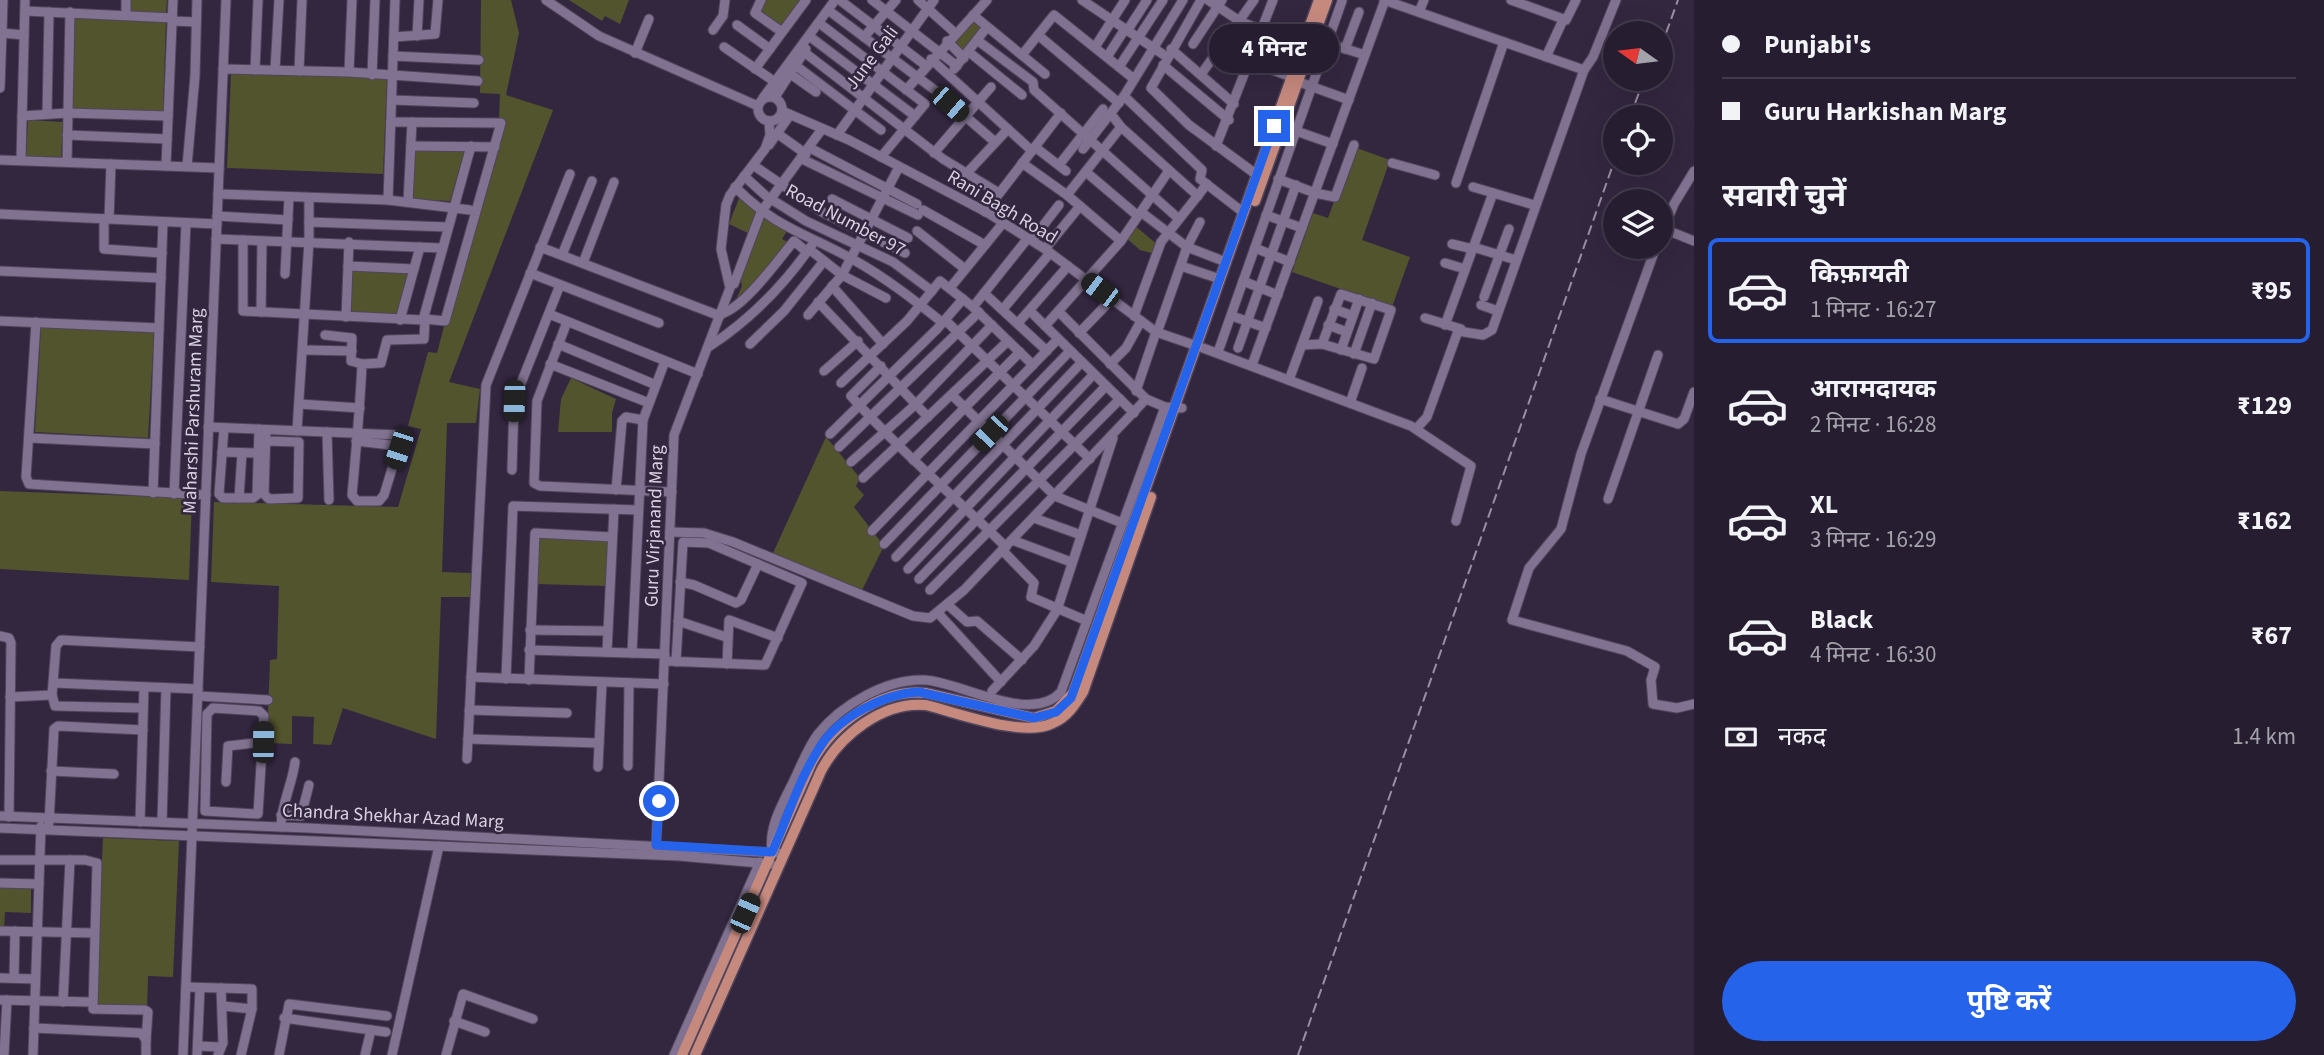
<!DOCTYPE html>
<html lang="hi">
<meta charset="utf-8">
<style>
body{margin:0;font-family:"Source Sans 3","Noto Sans Devanagari",sans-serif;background:#322a3c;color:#f1f3f6;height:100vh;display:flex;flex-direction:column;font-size:26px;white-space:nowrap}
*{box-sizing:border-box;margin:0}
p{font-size:23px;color:#a4a2ab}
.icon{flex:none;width:38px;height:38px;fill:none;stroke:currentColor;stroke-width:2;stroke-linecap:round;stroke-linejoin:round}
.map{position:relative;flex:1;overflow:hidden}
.sheet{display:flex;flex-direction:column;background:#261d30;width:630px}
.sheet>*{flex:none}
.banner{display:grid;align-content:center;height:154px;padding:0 28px;background:#261d30}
.needle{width:46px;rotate:284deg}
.fabs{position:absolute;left:1603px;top:21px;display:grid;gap:14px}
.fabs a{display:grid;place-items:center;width:70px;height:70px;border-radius:50%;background:#261d30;box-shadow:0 7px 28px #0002,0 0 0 2px #423b4c;font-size:35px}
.end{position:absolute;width:32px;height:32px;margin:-16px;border:9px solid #2563eb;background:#fff;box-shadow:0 0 0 4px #fff}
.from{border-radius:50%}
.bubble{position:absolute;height:49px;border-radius:24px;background:#261d30;box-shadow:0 7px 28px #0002,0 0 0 2px #423b4c;font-size:23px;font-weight:700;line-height:49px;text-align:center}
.car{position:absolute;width:21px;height:42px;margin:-21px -10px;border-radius:9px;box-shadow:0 0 5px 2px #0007;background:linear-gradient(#222 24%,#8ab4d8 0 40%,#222 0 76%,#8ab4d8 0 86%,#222 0)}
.banner b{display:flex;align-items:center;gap:24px;height:66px;font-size:26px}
.banner b+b{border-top:2px solid #423b4c}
.banner i{width:18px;height:18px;background:#f1f3f6}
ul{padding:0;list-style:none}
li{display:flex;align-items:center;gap:21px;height:105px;margin:0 14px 10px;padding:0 14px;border:4px solid transparent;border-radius:10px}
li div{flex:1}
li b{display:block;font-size:26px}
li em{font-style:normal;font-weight:700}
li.on{border-color:#2563eb}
li>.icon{width:63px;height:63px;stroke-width:1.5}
h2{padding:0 28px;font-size:32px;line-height:84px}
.pay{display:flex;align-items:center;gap:18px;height:77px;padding:0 28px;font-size:26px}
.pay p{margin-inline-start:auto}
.button{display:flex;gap:14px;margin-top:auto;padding:14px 28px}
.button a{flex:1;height:80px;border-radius:42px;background:#2563eb;color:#fff;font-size:28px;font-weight:700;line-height:80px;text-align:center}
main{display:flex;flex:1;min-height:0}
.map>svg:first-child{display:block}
</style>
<main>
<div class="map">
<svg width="1694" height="1055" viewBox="0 0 1694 1055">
<rect width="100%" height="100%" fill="#332740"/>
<g fill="#52542d">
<polygon points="129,0 167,0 166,13 128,11"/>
<polygon points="481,0 511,0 519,33 506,95 553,110 449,382 480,389 476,423 447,423 442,572 471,573 470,597 441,597 436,739 343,708 331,745 313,744 314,717 292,716 292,744 267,743 270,660 277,659 279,586 211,582 214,502 398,507 421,429 408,426 428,352 437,353 499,119 500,94 480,93"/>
<polygon points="569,0 629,0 620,24 605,16 602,21"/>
<polygon points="764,0 802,0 782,29 756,12"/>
<polygon points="972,16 985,28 964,56 949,41"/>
<polygon points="75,17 166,20 163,113 71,109"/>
<polygon points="231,72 387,78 383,174 227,168"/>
<polygon points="28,120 63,122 61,157 26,156"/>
<polygon points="1354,147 1390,160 1362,240 1410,257 1392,307 1292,272 1313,213 1328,218"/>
<polygon points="412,148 465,149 450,201 409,199"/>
<polygon points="741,193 787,231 782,239 791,244 733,307 742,286 738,271 752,235 729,224"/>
<polygon points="1134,225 1158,245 1155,254 1140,250 1125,237"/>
<polygon points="352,270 410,272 399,317 351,315"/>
<polygon points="41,327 154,333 148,438 35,432"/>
<polygon points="571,378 616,399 612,413 612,432 558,432 561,399"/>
<polygon points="826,437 860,478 856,486 864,495 854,507 884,546 862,590 773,553"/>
<polygon points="0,491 192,498 189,580 0,569"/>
<polygon points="537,537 608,540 607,586 536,584"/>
<polygon points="103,838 179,841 173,977 148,976 147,1009 95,1007"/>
<polygon points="0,888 31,888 31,913 5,912 4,929 0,929"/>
</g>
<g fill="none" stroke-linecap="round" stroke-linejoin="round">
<defs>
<g id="minor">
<polyline points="3,0 2,33 24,35"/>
<polyline points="546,0 599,36 758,106"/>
<polyline points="761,0 755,13 782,32"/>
<polyline points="872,0 957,66"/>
<polyline points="918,0 955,33"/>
<polyline points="1082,0 1167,57"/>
<polyline points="1201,0 1151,88 1189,125 1257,175"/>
<polyline points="1208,0 1241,22 1303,45"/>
<polyline points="1384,0 1584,70"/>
<polyline points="1511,0 1566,20 1576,0"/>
<polyline points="841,1 925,65"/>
<polyline points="25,11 173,18"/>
<polyline points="1419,12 1424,0"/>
<polyline points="832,13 936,91 995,142"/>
<polyline points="126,15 126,0"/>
<polyline points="973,15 1045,74"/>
<polyline points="172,21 196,22"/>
<polyline points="737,25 770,49"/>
<polyline points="823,26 925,104 881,157"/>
<polyline points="713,30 723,16 725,0"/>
<polyline points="1127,31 1147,0"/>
<polyline points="1038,35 1119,103"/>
<polyline points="417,36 419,0"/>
<polyline points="394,37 435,34 438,0"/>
<polyline points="864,37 896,0"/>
<polyline points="813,39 915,116"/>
<polyline points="977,40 1033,82 1034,90 1179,219"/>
<polyline points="947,41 964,58"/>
<polyline points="1327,43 1365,55"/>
<polyline points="1193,44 1222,0"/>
<polyline points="1223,44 1249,61 1291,77"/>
<polyline points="724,47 775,82"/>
<polyline points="1095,47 1125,0"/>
<polyline points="1171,49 1234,104"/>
<polyline points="1345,49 1359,12"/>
<polyline points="804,52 943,159 999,193"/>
<polyline points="969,52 1022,95"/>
<polyline points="635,53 649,19"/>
<polyline points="1022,55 1054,15 1134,79"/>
<polyline points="393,56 479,60"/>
<polyline points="1107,57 1125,29"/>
<polyline points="1546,57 1563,20"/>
<polyline points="931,59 1032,151"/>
<polyline points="795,65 881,130"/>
<polyline points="1163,65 1229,120"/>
<polyline points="1119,67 1163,0"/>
<polyline points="223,69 349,72 478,81"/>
<polyline points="755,69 806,0"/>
<polyline points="954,69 987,27"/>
<polyline points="255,70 258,0"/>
<polyline points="275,70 279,0"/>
<polyline points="299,71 302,0"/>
<polyline points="349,72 352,0"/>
<polyline points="789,73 816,92"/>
<polyline points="1202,73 1254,0"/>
<polyline points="372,75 375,0"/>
<polyline points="1299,82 1349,100"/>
<polyline points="0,88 2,33"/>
<polyline points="906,90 987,0"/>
<polyline points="1124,96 1202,170 1200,179 1244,213"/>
<circle cx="770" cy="109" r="12"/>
<polyline points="775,97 806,49"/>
<polyline points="763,98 835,0"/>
<polyline points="392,100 474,103"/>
<polyline points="782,111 849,140 988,213 1045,249 1156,332 1197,346"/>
<polyline points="47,114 49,12"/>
<polyline points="22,116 68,113 168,116"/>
<polyline points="1121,127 1198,196"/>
<polyline points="1296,131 1333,144"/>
<polyline points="778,134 806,154"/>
<polyline points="67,135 167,139"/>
<polyline points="837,135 934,0"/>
<polyline points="769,145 790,115"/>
<polyline points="411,146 495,147"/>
<polyline points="1216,146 1273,0"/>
<polyline points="1035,147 1066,171"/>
<polyline points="810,148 917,204"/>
<polyline points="1083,149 1124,96 1183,0"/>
<polyline points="934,153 991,87"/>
<polyline points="802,159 918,215"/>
<polyline points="0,160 219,168"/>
<polyline points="21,160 25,0"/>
<polyline points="67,162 70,12"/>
<polyline points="1022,163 1067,195 1121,241"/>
<polyline points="1392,163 1435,175"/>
<polyline points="753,165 822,212 905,253"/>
<polyline points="1059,165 1103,109"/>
<polyline points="166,166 173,0"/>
<polyline points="187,166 195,76 197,0"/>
<polyline points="1086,172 1138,216"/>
<polyline points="966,174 1008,129"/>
<polyline points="744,176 766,196 806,221 893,262 932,291"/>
<polyline points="1278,179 1315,193 1335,197 1354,145"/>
<polyline points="1456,183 1504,42"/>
<path d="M735 187C777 229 806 233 854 260 886 278 914 300 943 323"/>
<polyline points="1473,187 1534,205"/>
<polyline points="218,194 388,200 470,210"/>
<polyline points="1067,195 1121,127 1111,114"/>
<polyline points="832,199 908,238"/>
<polyline points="388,200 395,0"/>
<polyline points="408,202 412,122"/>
<polyline points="923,210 985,245"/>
<polyline points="985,212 1061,113"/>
<polyline points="1141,212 1187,247 1226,262"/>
<polyline points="0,214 217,224"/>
<polyline points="1266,215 1302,228"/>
<polyline points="217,216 288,220"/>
<polyline points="104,219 104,249 162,253"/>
<polyline points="109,219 111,164"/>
<polyline points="309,222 447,227"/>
<polyline points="1664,229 1694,241"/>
<polyline points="917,231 965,269"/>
<polyline points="1661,235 1674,204 1694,171"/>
<polyline points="216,239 441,248"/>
<polyline points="243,240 243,311 423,320 471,146"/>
<polyline points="1032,240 1059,205"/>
<polyline points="1452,244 1473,249"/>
<polyline points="540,247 720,316"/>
<polyline points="1473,247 1516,260"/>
<polyline points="1656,247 1581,454 1561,529 1529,568 1512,620 1627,651 1655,667 1651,680 1653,704 1677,708 1694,704"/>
<polyline points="1255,248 1290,262"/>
<polyline points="809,249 842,275 886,298"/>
<polyline points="1045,249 1080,206"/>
<polyline points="562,255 592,181"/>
<polyline points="583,263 614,182"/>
<polyline points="1445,263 1465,269"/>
<polyline points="348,266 414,269"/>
<polyline points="1181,266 1220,279"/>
<polyline points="0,271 161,278"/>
<polyline points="530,273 659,323"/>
<polyline points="285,274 289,197"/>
<polyline points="1243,281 1278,295"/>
<polyline points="734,284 761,212 822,129"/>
<polyline points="832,286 883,344"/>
<polyline points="950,288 1003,223"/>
<polyline points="984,293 1047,351"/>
<polyline points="1484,297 1509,229"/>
<polyline points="818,302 928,417"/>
<polyline points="1481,305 1498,311"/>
<polyline points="973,307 1028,238"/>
<polyline points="1003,309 1050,253"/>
<polyline points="1334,309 1353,316"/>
<polyline points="1030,311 1134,413"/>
<polyline points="261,312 262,241"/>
<polyline points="1059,312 1146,399"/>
<polyline points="549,314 698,374"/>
<path d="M721 314C745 307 777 261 794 241L807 252"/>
<polyline points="808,315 842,275 899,167"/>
<polyline points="1134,316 1161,242 1207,184"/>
<polyline points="1232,316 1266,328"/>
<polyline points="346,317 349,242"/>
<polyline points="1425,318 1461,329"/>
<polyline points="400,320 420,247"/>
<polyline points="945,320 1090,459"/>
<polyline points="0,321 159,328"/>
<polyline points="36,322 26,477 29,484 206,495"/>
<polyline points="567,322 537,401 534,483 540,486 672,492"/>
<polyline points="1018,323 1068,266"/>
<polyline points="1328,325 1347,332"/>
<polyline points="1445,325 1493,193"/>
<polyline points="1045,326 1121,241 1168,172"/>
<polyline points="1079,333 1112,299"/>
<polyline points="1157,333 1187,247 1200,222"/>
<polyline points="325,335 352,338 351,361 362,364"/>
<polyline points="558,344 656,385"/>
<polyline points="750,344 784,311 824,261"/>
<polyline points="1302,345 1322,344 1374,359 1391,310 1341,294 1322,344"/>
<path d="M710 346C751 319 786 283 814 242"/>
<polyline points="1203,348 1411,426 1471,466 1456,521"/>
<polyline points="1238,348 1296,185"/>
<polyline points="303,350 352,351"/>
<polyline points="1341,350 1359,299"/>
<polyline points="1218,352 1342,1"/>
<polyline points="1354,354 1372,303"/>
<polyline points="550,364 649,403"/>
<polyline points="1110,364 1126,348 1141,321"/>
<polyline points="1252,365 1385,0"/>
<path d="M881 366 851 396C899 450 954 496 1006 547"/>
<polyline points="824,371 858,341"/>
<polyline points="1289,380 1318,301"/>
<polyline points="841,383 907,321 940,281 973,307 1033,365"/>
<polyline points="1136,391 1156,332"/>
<polyline points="952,395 1055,496 1122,523"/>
<polyline points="1600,399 1678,424 1684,419 1694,392"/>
<polyline points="1350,403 1362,368"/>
<polyline points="299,404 360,408"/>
<polyline points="208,427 399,435"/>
<polyline points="224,428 219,494 223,498 253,498 257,495 259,429"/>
<polyline points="1416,429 1427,417 1458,331 1483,335 1492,330 1584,70 1593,57 1616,0"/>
<polyline points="266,430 264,494 269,499 298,498 299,442 266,441"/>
<polyline points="297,431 309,241 309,199"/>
<polyline points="327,432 329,500"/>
<polyline points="830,434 937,329 963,299"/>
<polyline points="30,438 155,444"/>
<path d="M356 441 399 446 384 495 379 501H357L352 495C356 451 360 408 362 364L381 363 387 340 424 339 425 319 445 321 501 123 391 122"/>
<polyline points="839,447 979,312"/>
<polyline points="222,452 258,453"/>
<polyline points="913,460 1020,352"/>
<polyline points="851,462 916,404 992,325"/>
<polyline points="512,470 514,401 560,285"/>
<polyline points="863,478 1008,341"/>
<polyline points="616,490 622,421 626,417 643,420"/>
<polyline points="153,493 163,222"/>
<polyline points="174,494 186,223"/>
<polyline points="239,498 242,453"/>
<polyline points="1608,499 1658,355"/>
<polyline points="1034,518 1081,535"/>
<polyline points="872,531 1058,339"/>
<polyline points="670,532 704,533 733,542 913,616 930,618 964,590 1146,399 1165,407 1182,408"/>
<polyline points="1012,540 1071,562"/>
<polyline points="884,544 1070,351"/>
<polyline points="1002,550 1034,583 1031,597 1087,621"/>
<polyline points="896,557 1082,362"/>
<polyline points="908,569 1094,374"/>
<polyline points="919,579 1106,386"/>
<polyline points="680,582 694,585 736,603 741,600 758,564"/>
<polyline points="930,590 1120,399"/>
<polyline points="948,605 967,622 977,621 1022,660"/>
<polyline points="938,613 1001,682"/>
<polyline points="678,621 726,637"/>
<polyline points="530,630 607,631"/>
<polyline points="0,636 9,638 11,643 9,817"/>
<polyline points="529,650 665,654"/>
<polyline points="607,652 614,509"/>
<polyline points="632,653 643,420 665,361"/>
<polyline points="665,661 763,665 765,665 802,583 709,543 683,542 676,662"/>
<polyline points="727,664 729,620 778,638"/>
<polyline points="471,677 664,684"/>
<polyline points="506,679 513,506 638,510"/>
<polyline points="529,680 535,533 612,537"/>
<polyline points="54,683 198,689"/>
<polyline points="992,691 1034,646 1057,610 1113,438"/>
<polyline points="52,695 55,706 143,708"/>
<polyline points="198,696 268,700"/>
<polyline points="10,697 52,695 56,646 61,640 200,647"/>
<polygon points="213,708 259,711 264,716 258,814 205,811 207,714"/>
<polyline points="469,710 567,713"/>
<polyline points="468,739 599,743"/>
<polyline points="467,759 486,385 570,174"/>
<polyline points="628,766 629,683"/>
<polyline points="598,767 602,682"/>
<polyline points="51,771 114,774"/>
<polyline points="226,782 228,746 263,742"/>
<polyline points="281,815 301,816 309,785"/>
<polyline points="0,816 308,828 779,853"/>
<polyline points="140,822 144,687"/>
<polyline points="162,822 166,688"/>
<polyline points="49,823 54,729 58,726 143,730"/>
<path d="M281 827C281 804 292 786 295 762"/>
<polyline points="0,828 679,856 771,864"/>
<polyline points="656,849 674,435 730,288 721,249 726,205 730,195 765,149 770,135 769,121"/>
<path d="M772 851C768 825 785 800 796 776 802 763 809 746 818 734 841 705 887 678 925 680 964 683 1031 725 1061 692L1165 407"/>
<polyline points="0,860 85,860 97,863 93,1009 145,1010 148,1012 146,1040"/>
<polyline points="0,883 39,884"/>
<polyline points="0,931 94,933"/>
<polyline points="0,978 35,979"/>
<polyline points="14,978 15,931"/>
<polyline points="186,987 252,989 252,1009 241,1055"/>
<polyline points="0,1000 92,1002"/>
<polyline points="63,1002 70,860"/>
<polyline points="223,1006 252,1009"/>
<polyline points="284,1018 386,1032"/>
<polyline points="454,1021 485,1032"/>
<polyline points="34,1028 141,1033 146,1040 146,1055"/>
<polyline points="198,1046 219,1047"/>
<polyline points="4,1055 7,1000"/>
<polyline points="33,1055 41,826"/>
<polyline points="183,1055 226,0"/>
<polyline points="197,1055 200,988"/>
<polyline points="218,1055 223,1043 221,988"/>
<polyline points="279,1055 289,1004 387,1016"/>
<polyline points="365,1055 371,1030"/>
<polyline points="392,1055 439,846"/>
<polyline points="446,1055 463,994 533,1019"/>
<polyline points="674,1055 760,862"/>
</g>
<g id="major">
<polyline points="1255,201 1327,0"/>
<path d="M682 1055 812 762C833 724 880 688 926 693L1034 718 1056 711 1073 693 1319 0"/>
<path d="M695 1055 821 771C840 735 883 701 926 705 958 713 1024 738 1053 723 1067 717 1075 705 1083 692L1151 497"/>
</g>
</defs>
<use href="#minor" stroke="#50455b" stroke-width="11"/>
<use href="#major" stroke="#50455b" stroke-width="13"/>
<use href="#minor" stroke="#807290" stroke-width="9"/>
<use href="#major" stroke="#c6897e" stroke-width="10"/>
<g stroke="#998fa3" stroke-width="2" stroke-dasharray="10 5" stroke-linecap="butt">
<polyline points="1661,47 1678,0"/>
<polyline points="1630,117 1644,79"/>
<polyline points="1298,1055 1615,159"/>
</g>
</g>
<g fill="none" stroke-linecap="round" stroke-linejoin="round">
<path stroke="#2563eb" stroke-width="9" d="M659 801 656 845 772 852C788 817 800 776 822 744 841 716 886 693 919 692L1034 718 1056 712 1071 698 1274 126"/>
</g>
<g text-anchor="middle" stroke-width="5" stroke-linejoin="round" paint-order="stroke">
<g font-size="19" fill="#d9d1e2" stroke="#332740">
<text transform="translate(871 57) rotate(-53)" y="7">June Gali</text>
<text transform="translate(1003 206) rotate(31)" y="7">Rani Bagh Road</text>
<text transform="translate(846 219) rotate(28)" y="7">Road Number 97</text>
<text transform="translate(192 411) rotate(-88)" y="7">Maharshi Parshuram Marg</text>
<text transform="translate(653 526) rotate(-88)" y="7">Guru Virjanand Marg</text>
<text transform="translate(393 815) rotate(3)" y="7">Chandra Shekhar Azad Marg</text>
</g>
</g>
</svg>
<div class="fabs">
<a><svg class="needle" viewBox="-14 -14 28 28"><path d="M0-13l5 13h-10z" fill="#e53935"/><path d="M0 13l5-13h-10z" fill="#a4a2ab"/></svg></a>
<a><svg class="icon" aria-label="locate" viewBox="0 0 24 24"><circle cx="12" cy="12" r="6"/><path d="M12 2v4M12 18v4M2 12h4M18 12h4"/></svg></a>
<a><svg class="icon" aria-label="layers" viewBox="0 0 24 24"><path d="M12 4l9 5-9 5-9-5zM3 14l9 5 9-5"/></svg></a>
</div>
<i class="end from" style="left:659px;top:801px"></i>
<i class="end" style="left:1274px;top:126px"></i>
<div class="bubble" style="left:1209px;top:24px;width:130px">4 मिनट</div>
<i class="car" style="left:950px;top:104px;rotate:131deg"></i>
<i class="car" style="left:1100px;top:290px;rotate:307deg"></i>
<i class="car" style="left:514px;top:401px;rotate:182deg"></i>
<i class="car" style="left:990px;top:433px;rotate:224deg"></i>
<i class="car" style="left:399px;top:449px;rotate:198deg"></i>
<i class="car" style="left:263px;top:742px;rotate:1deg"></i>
<i class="car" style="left:745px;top:913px;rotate:24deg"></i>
</div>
<section class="sheet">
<div class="banner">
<b><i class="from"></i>Punjabi's</b>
<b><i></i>Guru Harkishan Marg</b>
</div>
<h2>सवारी चुनें</h2>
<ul>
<li class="on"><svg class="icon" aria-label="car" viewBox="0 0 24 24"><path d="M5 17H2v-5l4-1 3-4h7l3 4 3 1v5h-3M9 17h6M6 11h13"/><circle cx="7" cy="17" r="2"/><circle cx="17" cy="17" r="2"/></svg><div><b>किफ़ायती</b><p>1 मिनट · 16:27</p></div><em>₹95</em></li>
<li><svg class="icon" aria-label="car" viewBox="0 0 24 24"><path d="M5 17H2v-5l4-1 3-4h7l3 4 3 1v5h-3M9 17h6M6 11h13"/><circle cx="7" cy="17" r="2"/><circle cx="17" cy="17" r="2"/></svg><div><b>आरामदायक</b><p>2 मिनट · 16:28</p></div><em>₹129</em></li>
<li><svg class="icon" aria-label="car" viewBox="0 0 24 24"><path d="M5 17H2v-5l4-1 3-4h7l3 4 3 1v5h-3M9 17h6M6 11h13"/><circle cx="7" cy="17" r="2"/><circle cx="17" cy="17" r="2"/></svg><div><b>XL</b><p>3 मिनट · 16:29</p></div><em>₹162</em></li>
<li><svg class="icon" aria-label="car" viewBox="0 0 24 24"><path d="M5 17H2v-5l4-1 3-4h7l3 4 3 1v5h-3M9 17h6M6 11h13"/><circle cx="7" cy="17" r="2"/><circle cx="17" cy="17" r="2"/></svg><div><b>Black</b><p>4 मिनट · 16:30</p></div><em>₹67</em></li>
</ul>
<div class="pay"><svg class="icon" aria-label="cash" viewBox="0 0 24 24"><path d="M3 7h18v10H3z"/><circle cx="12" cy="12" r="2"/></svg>नकद<p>1.4 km</p></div>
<div class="button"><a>पुष्टि करें</a></div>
</section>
</main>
